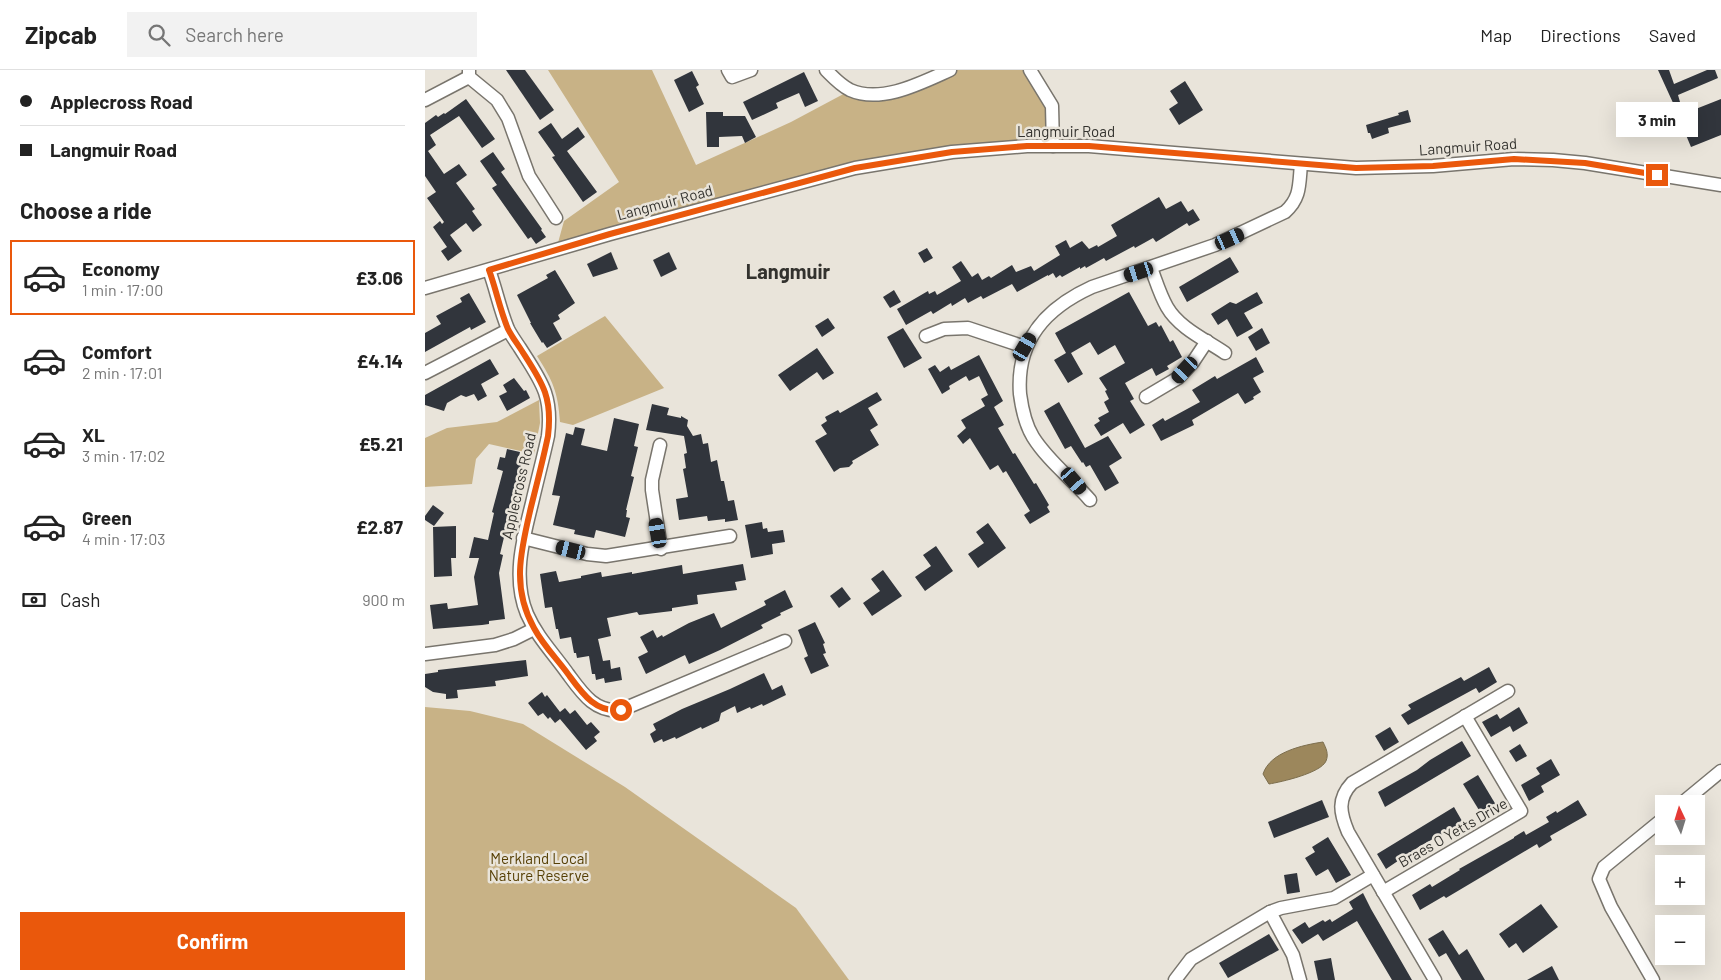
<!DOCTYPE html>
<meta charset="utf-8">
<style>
body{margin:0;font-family:Barlow,sans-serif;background:#f2f2f2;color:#222;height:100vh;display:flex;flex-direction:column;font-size:19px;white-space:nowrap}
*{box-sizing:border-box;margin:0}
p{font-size:16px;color:#767676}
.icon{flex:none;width:28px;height:28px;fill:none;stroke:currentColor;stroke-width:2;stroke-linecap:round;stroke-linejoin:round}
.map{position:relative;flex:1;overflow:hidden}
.side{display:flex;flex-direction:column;background:#fff;width:425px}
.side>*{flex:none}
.top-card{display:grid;align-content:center;height:110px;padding:0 20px;background:#fff}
.needle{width:32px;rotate:356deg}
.buttons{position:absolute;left:1230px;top:725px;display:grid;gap:10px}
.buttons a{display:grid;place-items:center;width:50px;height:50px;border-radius:0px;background:#fff;box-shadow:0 5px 20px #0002;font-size:25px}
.end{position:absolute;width:22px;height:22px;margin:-11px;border:6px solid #ea580c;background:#fff;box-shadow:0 0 0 2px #fff}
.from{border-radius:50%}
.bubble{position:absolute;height:35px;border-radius:0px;background:#fff;box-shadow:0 5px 20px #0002;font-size:16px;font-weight:700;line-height:35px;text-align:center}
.car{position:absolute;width:15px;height:30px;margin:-15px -8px;border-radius:6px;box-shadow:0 0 4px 1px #0007;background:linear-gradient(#222 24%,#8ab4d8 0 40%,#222 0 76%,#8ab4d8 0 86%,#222 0)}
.top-card b{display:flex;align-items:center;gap:18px;height:48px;font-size:19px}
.top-card b+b{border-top:1px solid #e0e0e0}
.top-card i{width:12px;height:12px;background:#222}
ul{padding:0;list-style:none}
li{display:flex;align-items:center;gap:15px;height:75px;margin:0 10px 8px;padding:0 10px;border:2px solid transparent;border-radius:0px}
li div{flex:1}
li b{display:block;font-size:19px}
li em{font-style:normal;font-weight:700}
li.current{border-color:#ea580c}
li>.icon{width:45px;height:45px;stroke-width:1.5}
h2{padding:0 20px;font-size:22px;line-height:60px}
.pay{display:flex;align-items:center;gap:12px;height:55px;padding:0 20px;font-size:19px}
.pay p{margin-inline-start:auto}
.action{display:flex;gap:10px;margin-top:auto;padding:10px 20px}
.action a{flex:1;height:58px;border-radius:0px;background:#ea580c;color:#fff;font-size:20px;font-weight:700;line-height:58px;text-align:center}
header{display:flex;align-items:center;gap:30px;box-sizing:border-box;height:70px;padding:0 25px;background:#fff;border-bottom:1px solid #e0e0e0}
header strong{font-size:24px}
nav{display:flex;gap:28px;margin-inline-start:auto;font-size:18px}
.search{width:350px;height:45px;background:#f2f2f2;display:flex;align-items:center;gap:12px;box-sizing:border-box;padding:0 18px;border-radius:0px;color:#767676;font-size:19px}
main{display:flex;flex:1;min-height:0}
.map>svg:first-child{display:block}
</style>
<header>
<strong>Zipcab</strong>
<div class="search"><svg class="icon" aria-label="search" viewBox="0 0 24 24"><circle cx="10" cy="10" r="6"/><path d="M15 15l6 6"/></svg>Search here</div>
<nav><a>Map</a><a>Directions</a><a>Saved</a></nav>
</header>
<main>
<section class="side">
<div class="top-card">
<b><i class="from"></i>Applecross Road</b>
<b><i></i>Langmuir Road</b>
</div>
<h2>Choose a ride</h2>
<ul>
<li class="current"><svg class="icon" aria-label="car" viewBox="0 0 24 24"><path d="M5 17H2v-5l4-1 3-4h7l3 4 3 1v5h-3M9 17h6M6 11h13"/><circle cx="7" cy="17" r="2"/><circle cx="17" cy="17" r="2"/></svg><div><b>Economy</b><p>1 min · 17:00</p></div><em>£3.06</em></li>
<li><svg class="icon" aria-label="car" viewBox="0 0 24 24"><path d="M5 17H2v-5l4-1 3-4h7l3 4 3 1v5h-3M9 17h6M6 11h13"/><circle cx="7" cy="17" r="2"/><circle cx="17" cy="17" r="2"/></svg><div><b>Comfort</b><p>2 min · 17:01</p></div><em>£4.14</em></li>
<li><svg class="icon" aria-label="car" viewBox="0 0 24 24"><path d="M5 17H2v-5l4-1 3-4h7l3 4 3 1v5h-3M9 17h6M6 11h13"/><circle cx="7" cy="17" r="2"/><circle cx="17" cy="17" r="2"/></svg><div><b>XL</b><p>3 min · 17:02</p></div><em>£5.21</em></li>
<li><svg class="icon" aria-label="car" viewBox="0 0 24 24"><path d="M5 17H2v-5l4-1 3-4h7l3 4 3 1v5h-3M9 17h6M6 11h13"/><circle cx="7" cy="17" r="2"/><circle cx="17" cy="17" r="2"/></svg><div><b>Green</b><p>4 min · 17:03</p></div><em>£2.87</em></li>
</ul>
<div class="pay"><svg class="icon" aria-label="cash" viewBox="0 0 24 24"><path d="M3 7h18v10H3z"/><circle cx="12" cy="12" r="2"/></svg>Cash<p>900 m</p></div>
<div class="action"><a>Confirm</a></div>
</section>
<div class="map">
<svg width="1296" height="910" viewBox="0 0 1296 910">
<rect width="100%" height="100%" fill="#e9e4da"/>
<g fill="#c8b286">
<polygon points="123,0 227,0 271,95 366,52 426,20 447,25 525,0 605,0 627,36 628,76 463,92 131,180 139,151 194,112"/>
<path d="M180 246 239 318 148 355 135 352C133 322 128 311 112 286Z"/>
<polygon points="114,330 115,353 109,384 64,374 51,389 47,414 0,417 0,368 22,358 72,352"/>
<polygon points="0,637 45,641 98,654 200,717 371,838 424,910 0,910"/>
</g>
<path fill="#9c875c" stroke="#7c6e4e" d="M898 672C901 678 904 684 901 691 896 703 856 712 844 714L838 704C845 682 878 675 898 672Z"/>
<g fill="#31353c">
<polygon points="81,0 100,0 129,40 115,50"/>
<polygon points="1233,0 1244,0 1249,14 1282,0 1290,0 1293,8 1253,25 1255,32 1249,35"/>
<polygon points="267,1 274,15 271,17 279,34 264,42 249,10"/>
<polygon points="379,2 393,31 380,37 374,23 351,33 353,38 327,50 318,32"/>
<polygon points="760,11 778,40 754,55 744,39 753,33 745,21"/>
<polygon points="41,29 70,69 57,78 34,46 5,65 11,75 3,81 19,104 34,94 42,105 31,113 50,139 47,141 57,155 48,162 41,153 25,165 37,181 23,191 16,181 22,177 8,157 15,151 17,154 19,152 2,128 11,122 0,106 0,53 11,45 13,47 19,43 20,44"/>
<polygon points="1296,29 1296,65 1266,77 1253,46"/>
<polygon points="983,40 986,52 963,58 964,63 947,69 945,63 943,63 941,55 974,45 973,43"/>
<polygon points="281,42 298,42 298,46 320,46 331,67 320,73 317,66 294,67 294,77 282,77"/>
<polygon points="126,53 137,69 153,57 160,67 142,81 172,122 158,132 127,87 130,86 113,62"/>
<polygon points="68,82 80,99 76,102 117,159 116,160 121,167 111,174 106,167 103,169 67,118 72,115 55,91"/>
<polygon points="734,127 741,139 756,131 763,142 768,139 775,150 764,156 762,153 731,172 728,168 710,178 709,176 681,191 679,188 661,198 660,196 655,199 655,197 637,207 635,205 631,208 628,203 623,206 623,205 592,222 587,214 558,229 556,226 543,233 540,228 527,236 526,233 508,244 506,241 481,255 472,239 503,221 504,224 510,221 512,225 536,211 527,197 536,191 547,207 553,203 557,210 564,206 566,208 587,195 591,202 606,196 609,201 635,185 630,176 641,170 645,178 657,171 664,179 672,175 673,177 692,166 686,155"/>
<polygon points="502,178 508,188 499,193 493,183"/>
<polygon points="186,182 193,199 168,207 162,194"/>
<polygon points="244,182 252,199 236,207 228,190"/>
<polygon points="805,187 814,202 762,232 754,217"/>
<polygon points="130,200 150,233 133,245 135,249 128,253 137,269 122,278 118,272 117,273 105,253 106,253 92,225 123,208 121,205"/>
<polygon points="469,220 476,232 465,238 458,227"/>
<polygon points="704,222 723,256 731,252 734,257 736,255 745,272 748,270 757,287 742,296 744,299 731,306 727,298 700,313 709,329 705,331 720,355 705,364 698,353 676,366 669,355 675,351 673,348 684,342 679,332 684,329 680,321 682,320 674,308 700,293 690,275 673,285 665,272 646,283 658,304 643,313 629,290 641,283 630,263"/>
<polygon points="832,222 838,233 819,243 828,258 812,267 802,249 793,255 786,244 805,232 811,234"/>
<polygon points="44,223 61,252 46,260 45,257 0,282 0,263 16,254 11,246 37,232 35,228"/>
<polygon points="403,248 410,258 397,267 390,256"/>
<polygon points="478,258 497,288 479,298 462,267"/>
<polygon points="837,258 845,273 831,281 823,267"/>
<polygon points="392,278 409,303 398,310 392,302 365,321 353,305"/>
<polygon points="554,285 578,331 569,337 579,355 573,358 588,384 590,383 609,414 611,413 624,435 622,437 625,442 605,454 599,445 605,441 581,401 578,403 573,395 565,400 545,368 538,374 532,366 541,358 536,350 560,336 556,329 563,325 554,306 544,311 541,306 524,316 525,319 517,324 503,299 510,295 515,302 524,296 526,300"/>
<polygon points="831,287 839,302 828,308 836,322 828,327 829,329 820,334 813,323 767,350 769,355 736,371 727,355 738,348 740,351 775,332 767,320 790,306 792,309"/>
<polygon points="65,289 74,304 56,314 62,326 53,331 49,324 41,327 36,325 22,333 19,341 0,335 0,325"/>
<polygon points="89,308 99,321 101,320 105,328 82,341 74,326 82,322 78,315"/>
<polygon points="452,322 457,330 443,338 453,355 445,360 454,375 427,391 428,393 424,397 415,398 409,402 390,371 402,364 396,355 402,351 400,347 413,340 415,343"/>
<polygon points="634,332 660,378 683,366 697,388 684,396 694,413 680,421 665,395 661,397 658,392 657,393 646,376 640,379 619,341"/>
<polygon points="227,334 244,338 242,345 256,348 256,346 263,350 262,356 268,366 276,364 278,374 283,373 286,392 292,390 296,411 299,411 303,431 309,430 313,450 300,452 300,449 283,451 282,446 254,450 251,429 263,427 258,399 261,398 259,384 262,383 259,366 221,360"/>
<polygon points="189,348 214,354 209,376 213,377 206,406 209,407 201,440 202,440 201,447 205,448 200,467 171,460 169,468 149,464 150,460 128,455 135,426 127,425 141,363 148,365 150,357 160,359 156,375 182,381"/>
<polygon points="82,379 95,382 93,391 97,392 75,484 78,485 74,503 80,549 64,551 64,554 57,555 8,559 5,535 22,533 23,539 53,535 49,507 54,488 44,488 49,467 63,470 69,443 67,442 78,401 72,399 75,387 80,388"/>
<polygon points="8,435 19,443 9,456 0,450 0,446"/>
<polygon points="337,452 338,459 342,458 343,462 358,460 360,472 347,474 348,484 326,488 320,455"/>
<polygon points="563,453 581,478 553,498 543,484 559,473 551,462"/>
<polygon points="31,456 31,488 26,488 27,506 9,507 8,457"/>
<polygon points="511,476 528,501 500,521 490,507 506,496 498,485"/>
<polygon points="318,494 321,510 310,512 312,520 272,525 273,534 247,538 247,541 214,545 212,542 182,548 186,566 173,569 178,591 185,590 186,599 195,597 197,610 180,613 179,608 171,610 170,604 167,604 164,586 152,588 151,583 149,583 146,567 135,569 133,559 131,559 127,537 120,538 115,504 131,501 134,512 156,508 156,506 176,502 177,507 207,502 207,504 257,495 258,504"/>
<polygon points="458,500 477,526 447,546 438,533 455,521 446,509"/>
<polygon points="417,517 426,529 414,538 405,526"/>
<polygon points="360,520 368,537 355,543 356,545 336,555 338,558 295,580 264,594 260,585 221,604 213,587 223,582 215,567 228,560 232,568 237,565 238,567 264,553 289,543 296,558 341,535 339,531"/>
<polygon points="390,552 400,573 398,574 401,583 398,584 404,596 386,604 379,588 383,586 373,560"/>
<polygon points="101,590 103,606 70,611 71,616 32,620 33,628 21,629 21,624 8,622 0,617 0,604 13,602 13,600"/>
<polygon points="1064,597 1072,612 1054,623 1051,618 983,655 976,645 986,639 983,635 1036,607 1039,611"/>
<polygon points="339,603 347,620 357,615 361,625 338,636 337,634 326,639 325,637 312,643 310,636 296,643 294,651 277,659 276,657 251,669 250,667 238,672 237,669 229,673 225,664 231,660 228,654 257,639 305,619"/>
<polygon points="117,622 120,627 122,625 135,642 140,638 145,644 150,640 162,655 166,652 175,662 169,667 172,671 161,680 135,649 130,653 125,647 123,649 118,643 113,646 103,633"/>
<polygon points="1094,637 1103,653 1088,662 1085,656 1066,667 1057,652 1072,644 1075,649"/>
<polygon points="965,657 974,672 959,681 950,666"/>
<polygon points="1037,671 1046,686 960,737 953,722 992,700 1005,690"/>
<polygon points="1095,674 1102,686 1091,692 1084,681"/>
<polygon points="1126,689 1135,705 1116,716 1119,722 1104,731 1096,715 1115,704 1111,698"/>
<polygon points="1053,705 1071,735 1057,745 1038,714"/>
<polygon points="897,730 904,747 849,768 843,752"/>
<polygon points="1153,730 1162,745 1125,766 1127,770 1114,778 1112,774 1021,828 1019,826 995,840 987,825 1005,814 1007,817 1035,800 1034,799 1089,768 1089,767 1099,761 1101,765 1124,752 1121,747 1131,741 1132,743"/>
<polygon points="1029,737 1037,751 1032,753 1034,755 995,776 961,799 952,784"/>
<polygon points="903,767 926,805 911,813 903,799 891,806 880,788 890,782 887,777"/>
<polygon points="872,803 875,822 862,824 859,805"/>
<polygon points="938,823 946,839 987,910 967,910 932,851 898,871 893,864 877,874 867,860 880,852 884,858 898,850 900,852 905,849 907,852 928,839 924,832"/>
<polygon points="1116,834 1133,857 1098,883 1091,873 1084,878 1074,864"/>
<polygon points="1018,860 1034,885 1042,879 1060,910 1037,910 1021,883 1014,887 1003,869"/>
<polygon points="844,864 854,880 803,908 794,893"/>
<polygon points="906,888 910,910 893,910 889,891"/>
<polygon points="1127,896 1134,910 1102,910"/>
</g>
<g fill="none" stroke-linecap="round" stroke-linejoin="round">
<defs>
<g id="street">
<polyline points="44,0 44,7 72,30 83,48 104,106 131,148"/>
<polyline points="303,0 307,7 326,0"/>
<path d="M401 0C408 7 415 15 425 20 456 34 496 13 525 0"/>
<polyline points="605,0 627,36 628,76"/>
<polyline points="0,30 44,7"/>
<path d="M726 198C731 211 735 225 742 237 754 258 781 270 800 283"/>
<path d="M64 200C71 219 75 240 83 259 86 265 91 272 95 278 116 311 128 325 123 366 118 389 112 411 107 433 98 469 87 508 102 544 112 567 129 584 143 604 157 623 170 643 196 640L360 571"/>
<polyline points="0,218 185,164 430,98 527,82 602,76 664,76 931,98 1008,96 1089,89 1128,90 1160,93 1296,115"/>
<polyline points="501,266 519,259 543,258 600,277"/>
<polyline points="0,303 83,260"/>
<polyline points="721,327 753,308 768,292 782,271"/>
<polyline points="235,375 227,410 227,420 236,479"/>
<path d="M665 430C647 409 623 391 608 367 600 354 597 339 595 324 591 270 621 238 667 217L790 175 860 142C876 128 874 114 876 94"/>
<polyline points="98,468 162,484 181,486 305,466"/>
<polyline points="0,584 70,575 89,569 109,559"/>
<polyline points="1256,734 1296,701"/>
<polyline points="958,822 1096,741 1040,646"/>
<polyline points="845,842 868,885 875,910"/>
<polyline points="750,910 766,889 845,842 856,838 909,828 948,805"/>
<path d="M1010 910 923 762C915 743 912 729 927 713L1083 621"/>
<polyline points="1228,910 1186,837 1174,809 1179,797 1239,748"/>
</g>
</defs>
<use href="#street" stroke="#79756d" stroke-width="15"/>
<use href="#street" stroke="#fff" stroke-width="12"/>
</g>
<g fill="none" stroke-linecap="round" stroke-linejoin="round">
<path stroke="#ea580c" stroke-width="6" d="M196 640C170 643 157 623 143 604 132 589 118 575 109 558 86 517 96 480 106 437 112 413 118 390 123 366 128 325 116 311 95 278 91 272 86 265 83 259 75 240 71 219 64 200L185 164 430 98 527 82 602 76H664L931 98 1008 96 1089 89 1160 93 1232 105"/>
</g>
<g text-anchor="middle" stroke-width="5" stroke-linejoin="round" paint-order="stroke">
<g font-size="15" fill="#33322e" stroke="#e9e4da">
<text x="641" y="67">Langmuir Road</text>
<text transform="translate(1043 77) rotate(-4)" y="5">Langmuir Road</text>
<text transform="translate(240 133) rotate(-15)" y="5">Langmuir Road</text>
<text transform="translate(94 416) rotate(-77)" y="5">Applecross Road</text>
<text transform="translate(1028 763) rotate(-30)" y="5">Braes O Yetts Drive</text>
</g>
<g font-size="15" fill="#563f04" stroke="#e9e4da">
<text x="114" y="794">Merkland Local<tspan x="114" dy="17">Nature Reserve</tspan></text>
</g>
<g font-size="20" font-weight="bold" fill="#33322e" stroke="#e9e4da">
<text x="363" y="209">Langmuir</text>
</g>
</g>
</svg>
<div class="buttons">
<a><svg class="needle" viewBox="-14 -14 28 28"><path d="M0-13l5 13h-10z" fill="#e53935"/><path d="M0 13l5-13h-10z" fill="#767676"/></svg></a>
<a>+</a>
<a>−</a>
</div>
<i class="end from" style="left:196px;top:640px"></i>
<i class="end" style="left:1232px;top:105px"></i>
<div class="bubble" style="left:1191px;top:32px;width:82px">3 min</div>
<i class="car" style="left:805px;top:169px;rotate:66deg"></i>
<i class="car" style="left:714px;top:202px;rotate:252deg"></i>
<i class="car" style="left:600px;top:277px;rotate:30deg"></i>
<i class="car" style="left:760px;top:300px;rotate:223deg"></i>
<i class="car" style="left:649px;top:411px;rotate:139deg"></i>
<i class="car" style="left:233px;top:463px;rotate:350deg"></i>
<i class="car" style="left:146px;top:480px;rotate:284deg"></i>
</div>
</main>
